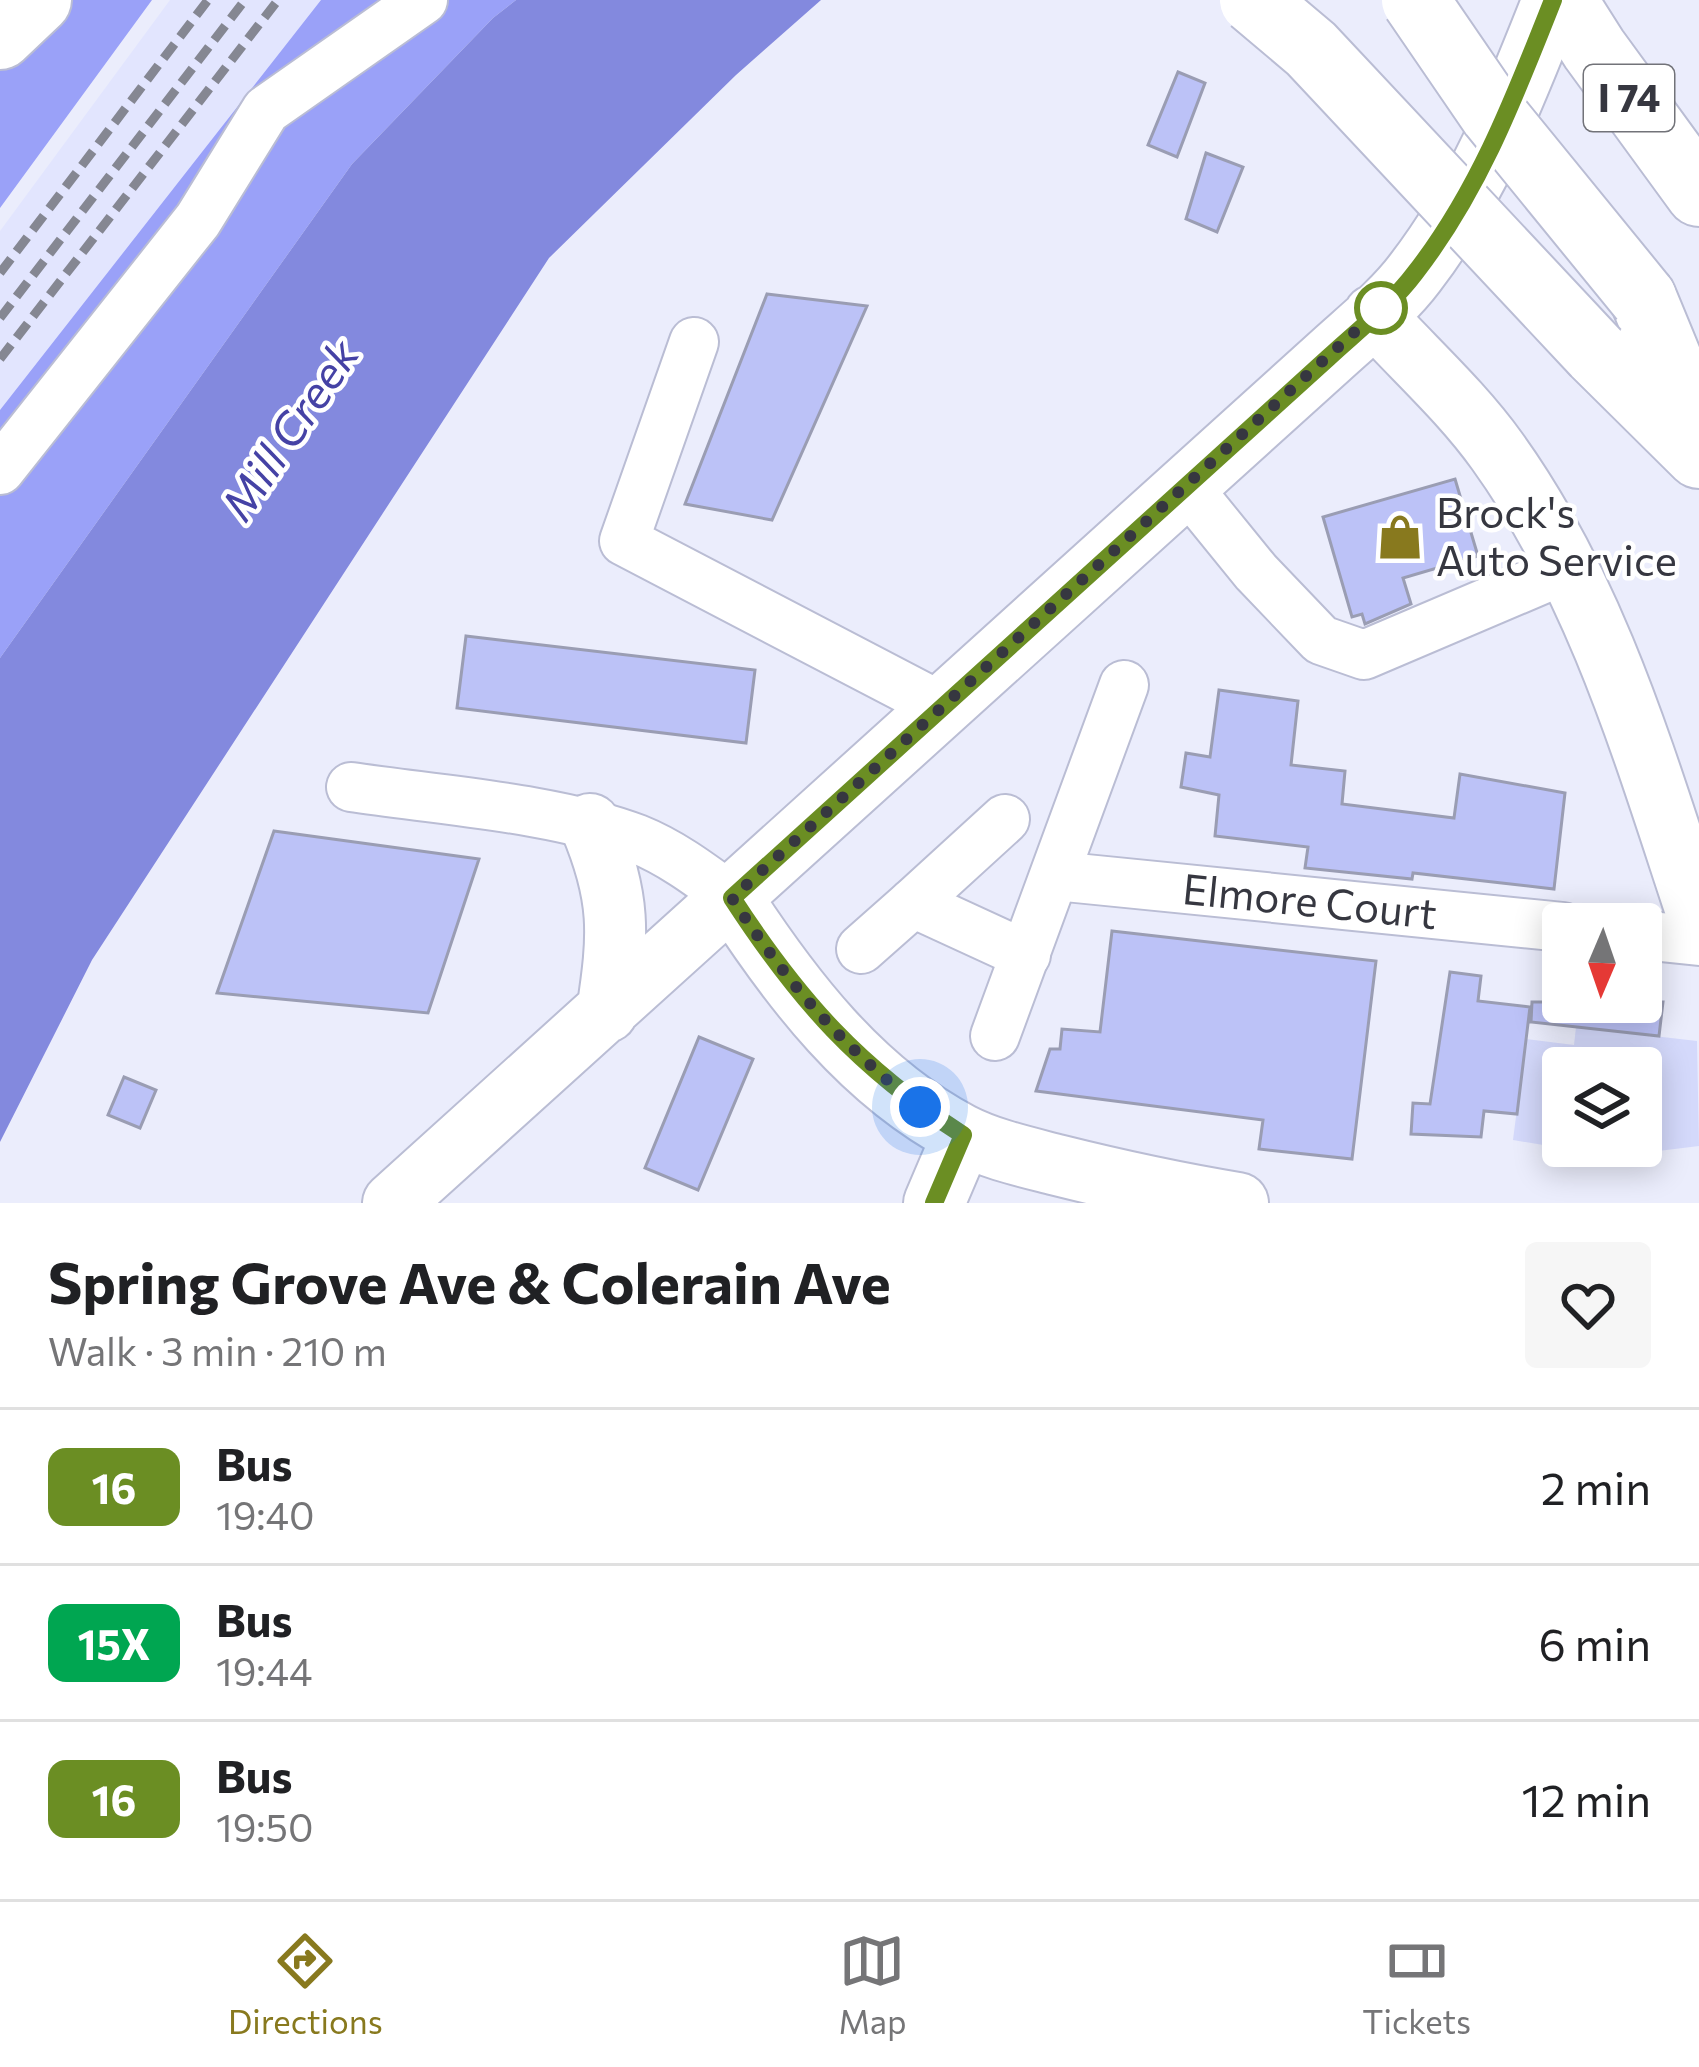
<!DOCTYPE html>
<meta charset="utf-8">
<style>
:root{--surface:#fff;--page:#f6f6f6;--text:#202124;--muted:#757577;--line:#e0e0e0;--accent:#88791e}
body{margin:0;font-family:Commissioner,sans-serif;background:var(--page);color:var(--text);height:100vh;display:flex;flex-direction:column;font-size:45px;white-space:nowrap}
*{box-sizing:border-box;margin:0}
p{font-size:39px;color:var(--muted)}
.icon{flex:none;width:66px;height:66px;fill:none;stroke:currentColor;stroke-width:2;stroke-linecap:round;stroke-linejoin:round}
.map{position:relative;height:1203px;overflow:hidden}
.details{display:flex;flex-direction:column;background:var(--surface);flex:1}
.details>*{flex:none}
.badge{padding:0 24px;border-radius:18px;font-size:42px;line-height:78px}
.needle{width:78px;rotate:182deg}
.fabs{position:absolute;left:1542px;top:903px;display:grid;gap:24px}
.fabs a{display:grid;place-items:center;width:120px;height:120px;border-radius:12px;background:var(--surface);box-shadow:0 6px 30px #0003;font-size:60px}
.you{position:absolute;width:60px;height:60px;margin:-30px;border:9px solid #fff;border-radius:50%;background:#1a73e8;box-shadow:0 0 0 18px #1a73e833}
.map>.badge{position:absolute;translate:-50% -50%;box-shadow:0 0 0 6px #fff}
.round{display:grid;place-items:center;flex:none;width:126px;height:126px;border-radius:12px;background:var(--page)}
.head{display:flex;align-items:center;justify-content:space-between;height:204px;padding:0 48px}
h1{font-size:57px;font-weight:700;line-height:90px}
ul{padding:0;list-style:none}
li{display:flex;align-items:center;gap:36px;height:156px;padding:0 48px;border-top:3px solid var(--line)}
li div{flex:1}
li b{display:block;font-size:45px}
li em{font-style:normal}
li .badge{min-width:132px;font-weight:700;text-align:center}
.dock{display:flex;justify-content:space-around;align-items:center;height:168px;border-top:3px solid var(--line);background:var(--surface);font-size:33px;color:var(--muted)}
.dock a{display:grid;justify-items:center;gap:6px}
.dock .selected{color:var(--accent)}
.map>svg:first-child{display:block}
.built{fill:#e2e5fe}
.green{fill:#d4d9fb;fill-rule:evenodd}
.forest{fill:#9aa1f8}
.water{fill:#8389de}
.building{fill:#bcc2f7;stroke:#9a9db3;stroke-width:3}
.lines{fill:none;stroke-linecap:round;stroke-linejoin:round}
.minor-casing{stroke:#babdd4;stroke-width:52}
.major-casing{stroke:#babdd4;stroke-width:64}
.highway-casing{stroke:#babdd4;stroke-width:70}
.minor{stroke:#fff;stroke-width:48}
.major{stroke:#fff;stroke-width:60}
.highway{stroke:#fff;stroke-width:66}
.rail{stroke:#858792;stroke-width:9;stroke-dasharray:18 9;stroke-linecap:butt}
.highway-bridge-casing{stroke:#babdd4;stroke-width:70;stroke-linecap:butt}
.highway-bridge{stroke:#fff;stroke-width:66}
.line-casing{stroke:#fff;stroke-width:27}
.line{stroke:#6b8e23;stroke-width:18}
.walk{stroke:#363740;stroke-width:12;stroke-dasharray:0 21.6}
.stop-dot{fill:#fff;stroke:#6b8e23;stroke-width:6}
.labels{text-anchor:middle;stroke-width:9;stroke-linejoin:round;paint-order:stroke}
.shield{fill:#fff;stroke:#727379;stroke-width:3}
.shield-label{font-size:39px;font-weight:bold;fill:#363740}
.poi-label{font-size:42px;fill:#363740;stroke:#fff;text-anchor:start}
.street-label{font-size:42px;fill:#363740;stroke:#fff}
.water-label{font-size:45px;font-style:italic;fill:#4542a5;stroke:#fff}
</style>
<div class="map">
<svg width="1699" height="1203" viewBox="0 0 1699 1203">
<rect width="100%" height="100%" fill="#ebedfc"/>
<path class="built" d="M170,0H321L0,410V231Z"/>
<path class="green" d="M1576,1027L1697,1041L1699,1146L1561,1163V1148L1513,1140L1526,1039L1574,1045ZM1563,1068H1641V1146H1563Z"/>
<path class="forest" d="M0,0H152L0,208Z
M321,0H516L493,18L352,164L0,658V410Z"/>
<path class="water" d="M516,0H821L736,75L549,258L92,960L0,1142V658L352,164L493,18Z"/>
<path class="building" d="M1178,72L1205,83L1177,157L1148,145Z
M1206,153L1243,167L1217,232L1186,219Z
M767,294L867,306L772,520L685,504Z
M1455,479L1478,556L1403,578L1411,604L1365,624L1362,614L1352,617L1323,517Z
M466,636L755,670L746,743L457,708Z
M1219,690L1298,701L1291,765L1345,771L1342,804L1454,818L1460,774L1565,793L1554,889L1413,873L1412,879L1305,868L1308,847L1215,836L1219,795L1181,787L1186,753L1210,757Z
M274,831L479,859L428,1013L217,993Z
M1112,931L1376,961L1352,1159L1259,1149L1263,1120L1036,1091L1050,1049H1060L1062,1029L1100,1032Z
M1450,972L1481,976L1478,1001L1530,1007L1517,1114L1484,1111L1481,1137L1411,1134L1413,1103L1430,1104Z
M1532,1002H1663L1659,1036L1531,1022Z
M699,1037L753,1059L698,1190L645,1168Z
M124,1077L156,1090L140,1128L108,1115Z"/>
<g class="lines">
<g class="minor-casing">
<g id="minor">
<path d="M694,342L624,541L940,706"/>
<path d="M0,470L198,220L266,110L423,0"/>
<path d="M1186,486L1256,572L1321,640L1364,655L1566,569"/>
<path d="M351,787C439,800 556,808 637,839C672,853 702,876 732,898"/>
<path id="s1" d="M1056,876L1563,927"/>
<path d="M913,903L1005,819"/>
<path d="M1641,935L1699,941"/>
<path d="M861,949L913,903L1026,955"/>
<path d="M995,1036L1124,685"/>
</g>
</g>
<g class="major-casing">
<path id="major" d="M1374,315C1415,360 1462,402 1497,451C1598,591 1645,758 1699,920
M590,824C621,897 619,935 607,1012
M732,898C791,989 862,1082 961,1134C990,1149 1026,1157 1057,1165C1117,1180 1177,1193 1238,1203
M393,1203L1328,358C1357,331 1391,305 1415,273C1479,190 1515,96 1553,0
M934,1203L963,1135"/>
</g>
<g class="highway-casing">
<path id="highway" d="M1563,0L1594,49L1699,193
M0,36L38,0
M1643,298L1690,412L1699,423
M1596,353L1699,455"/>
</g>
<use href="#minor" class="minor"/>
<use href="#major" class="major"/>
<use href="#highway" class="highway"/>
<path class="rail" d="M0,273L208,0
M0,318L245,0
M0,359L278,0"/>
<g class="highway-bridge-casing">
<path id="highway-bridge" d="M1253,0L1311,49L1596,353
M1415,0L1493,114L1643,298"/>
</g>
<use href="#highway-bridge" class="highway-bridge"/>
</g>
<g class="lines">
<g class="line-casing">
<path id="line" d="M934,1203L963,1135C859,1068 799,1001 732,898L1328,358C1357,331 1391,305 1415,273C1479,191 1515,96 1553,0"/>
</g>
<use href="#line" class="line"/>
<path class="walk" d="M920,1107C839,1043 788,984 732,898L1381,308"/>
</g>
<defs>
<g id="shop-bare" transform="scale(3.6)"><path d="M-5-2.5h2.3a2.7 3.5 0 0 1 5.4 0H5L5.5 6h-11ZM-1.5-2.5h3a1.5 2.3 0 0 0-3 0Z" fill="#88791e" stroke="#fff" stroke-width="2.5" paint-order="stroke"/></g>
</defs>
<g fill-rule="evenodd">
<use href="#shop-bare" x="1400" y="537"/>
</g>
<circle class="stop-dot" cx="1381" cy="308" r="24"/>
<g class="labels">
<rect class="shield" x="1584" y="65" width="90" height="66" rx="9"/>
<g class="shield-label">
<text x="1629" y="112">I 74</text>
</g>
<g class="poi-label">
<text x="1436" y="528">Brock's<tspan x="1436" dy="48">Auto Service</tspan></text>
</g>
<g class="street-label">
<text dy="15" stroke="none"><textPath href="#s1" startOffset="255">Elmore Court</textPath></text>
</g>
<g class="water-label">
<text transform="translate(290 430) rotate(-56)" y="16">Mill Creek</text>
</g>
</g>
</svg>
<div class="fabs">
<a><svg class="needle" viewBox="-14 -14 28 28"><path d="M0-13l5 13h-10z" fill="#e53935"/><path d="M0 13l5-13h-10z" fill="#757577"/></svg></a>
<a><svg class="icon" aria-label="layers" viewBox="0 0 24 24"><path d="M12 4l9 5-9 5-9-5zM3 14l9 5 9-5"/></svg></a>
</div>
<div class="you" style="left:920px;top:1107px"></div>
</div>
<section class="details">
<div class="head"><div><h1>Spring Grove Ave &amp; Colerain Ave</h1><p>Walk · 3 min · 210 m</p></div><a class="round"><svg class="icon" aria-label="heart" viewBox="0 0 24 24"><path d="M12 20l-8-8c-3-5 5-10 8-4 3-6 11-1 8 4z"/></svg></a></div>
<ul>
<li><span class="badge" style="background:#6b8e23;color:#fff">16</span><div><b>Bus</b><p>19:40</p></div><em>2 min</em></li>
<li><span class="badge" style="background:#00a651;color:#fff">15X</span><div><b>Bus</b><p>19:44</p></div><em>6 min</em></li>
<li><span class="badge" style="background:#6b8e23;color:#fff">16</span><div><b>Bus</b><p>19:50</p></div><em>12 min</em></li>
</ul>
</section>
<nav class="dock">
<a class="selected"><svg class="icon" aria-label="directions" viewBox="0 0 24 24"><path d="M12 3l9 9-9 9-9-9zM9 14v-3h6M13 9l2 2-2 2"/></svg>Directions</a>
<a><svg class="icon" aria-label="map" viewBox="0 0 24 24"><path d="M3 6l6-2 6 2 6-2v14l-6 2-6-2-6 2zM9 4v14M15 6v14"/></svg>Map</a>
<a><svg class="icon" aria-label="tickets" viewBox="0 0 24 24"><path d="M3 7h18v10H3zM15 7v10"/></svg>Tickets</a>
</nav>
